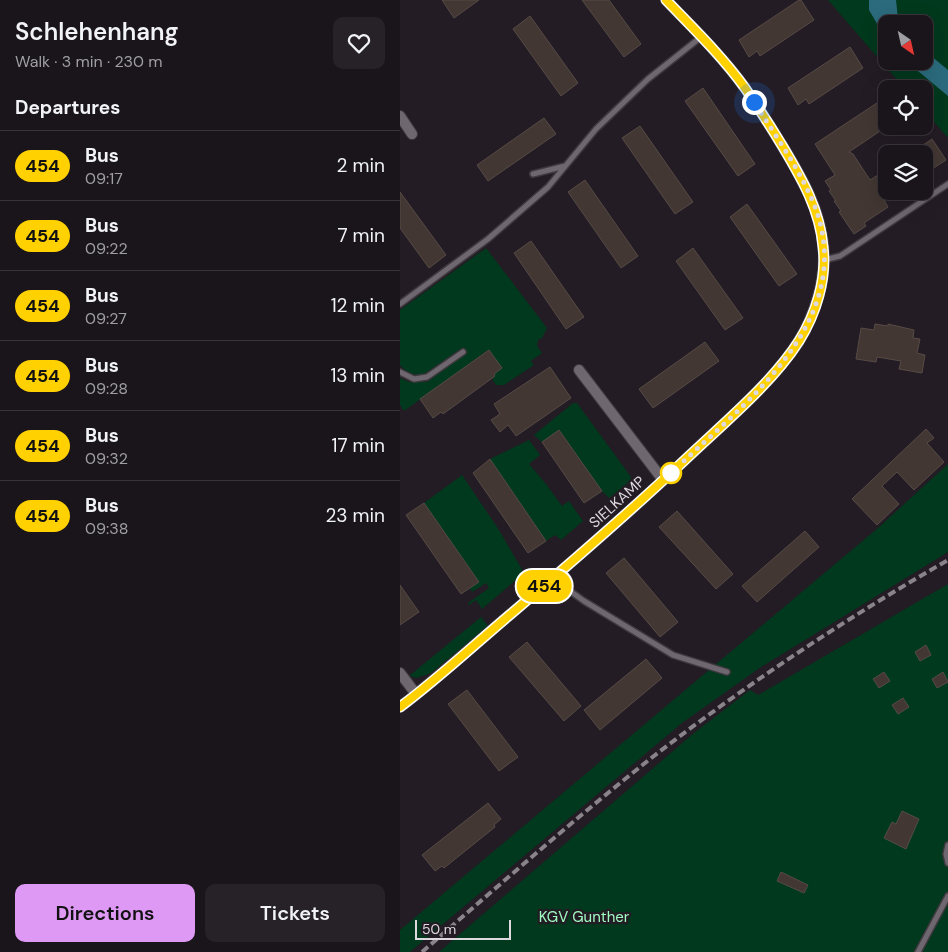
<!DOCTYPE html>
<meta charset="utf-8">
<style>
:root{--surface:#1a151b;--page:#272228;--text:#f1f3f6;--muted:#9f9fa3;--line:#38343a;--accent:#dd99f4}
body{margin:0;font-family:"DM Sans",sans-serif;background:var(--page);color:var(--text);height:100vh;display:flex;flex-direction:column;font-size:19px;white-space:nowrap}
*{box-sizing:border-box;margin:0}
p{font-size:16px;color:var(--muted)}
.icon{flex:none;width:28px;height:28px;fill:none;stroke:currentColor;stroke-width:2;stroke-linecap:round;stroke-linejoin:round}
.map{position:relative;flex:1;overflow:hidden}
.sheet{display:flex;flex-direction:column;background:var(--surface);width:400px}
.sheet>*{flex:none}
.badge{padding:0 10px;border-radius:16px;font-size:18px;line-height:32px}
.needle{width:32px;rotate:146deg}
.tools{position:absolute;left:478px;top:15px;display:grid;gap:10px}
.tools a{display:grid;place-items:center;width:55px;height:55px;border-radius:10px;background:var(--surface);box-shadow:0 5px 20px #0002,0 0 0 1px var(--line);font-size:25px}
.scale{position:absolute;left:15px;bottom:12px;width:96px;box-sizing:border-box;padding-left:5px;border:2px solid #ddd9de;border-top:0;font-size:14px;line-height:18px;white-space:nowrap;color:#ddd9de;-webkit-text-stroke:4px #231c24;paint-order:stroke}
.you{position:absolute;width:25px;height:25px;margin:-12px;border:4px solid #fff;border-radius:50%;background:#1a73e8;box-shadow:0 0 0 8px #1a73e833}
.map>.badge{position:absolute;translate:-50% -50%;box-shadow:0 0 0 2px #fff}
h2{padding:0 15px;font-size:19px;line-height:45px}
.round{display:grid;place-items:center;flex:none;width:52px;height:52px;border-radius:10px;background:var(--page)}
.headline{display:flex;align-items:center;justify-content:space-between;height:85px;padding:0 15px}
h1{font-size:24px;font-weight:600;line-height:38px}
.cta{display:flex;gap:10px;margin-top:auto;padding:10px 15px}
.cta a{flex:1;height:58px;border-radius:10px;background:var(--accent);color:#111;font-size:20px;font-weight:600;line-height:58px;text-align:center}
.cta a+a{background:var(--page);color:var(--text)}
ul{padding:0;list-style:none}
li{display:flex;align-items:center;gap:15px;height:70px;padding:0 15px;border-top:1px solid var(--line)}
li div{flex:1}
li b{display:block;font-size:19px}
li em{font-style:normal}
li .badge{min-width:55px;font-weight:700;text-align:center}
main{display:flex;flex:1;min-height:0}
.map>svg:first-child{display:block}
.green{fill:#00391d;fill-rule:evenodd}
.water{fill:#2b6b7d}
.building{fill:#423732;stroke:#564b45}
.lines{fill:none;stroke-linecap:round;stroke-linejoin:round}
.service-casing{stroke:#3e393f;stroke-width:8}
.minor-casing{stroke:#3e393f;stroke-width:12}
.service{stroke:#6f6770;stroke-width:5}
.minor{stroke:#6f6770;stroke-width:10}
.rail{stroke:#89838a;stroke-width:4;stroke-dasharray:8 4;stroke-linecap:butt}
.line-casing{stroke:#fff;stroke-width:11}
.line{stroke:#ffd100;stroke-width:8}
.walk{stroke:#ddd9de;stroke-width:5;stroke-dasharray:0 9}
.stop-dot{fill:#fff;stroke:#ffd100;stroke-width:2.5}
.labels{text-anchor:middle;stroke-width:4.5;stroke-linejoin:round;paint-order:stroke}
.street-label{font-size:15px;fill:#ddd9de;stroke:#231c24}
.park-label{font-size:15px;fill:#9ffbc2;stroke:#231c24}
</style>
<main>
<section class="sheet">
<div class="headline"><div><h1>Schlehenhang</h1><p>Walk · 3 min · 230 m</p></div><a class="round"><svg class="icon" aria-label="heart" viewBox="0 0 24 24"><path d="M12 20l-8-8c-3-5 5-10 8-4 3-6 11-1 8 4z"/></svg></a></div>
<h2>Departures</h2>
<ul>
<li><span class="badge" style="background:#ffd100;color:#111">454</span><div><b>Bus</b><p>09:17</p></div><em>2 min</em></li>
<li><span class="badge" style="background:#ffd100;color:#111">454</span><div><b>Bus</b><p>09:22</p></div><em>7 min</em></li>
<li><span class="badge" style="background:#ffd100;color:#111">454</span><div><b>Bus</b><p>09:27</p></div><em>12 min</em></li>
<li><span class="badge" style="background:#ffd100;color:#111">454</span><div><b>Bus</b><p>09:28</p></div><em>13 min</em></li>
<li><span class="badge" style="background:#ffd100;color:#111">454</span><div><b>Bus</b><p>09:32</p></div><em>17 min</em></li>
<li><span class="badge" style="background:#ffd100;color:#111">454</span><div><b>Bus</b><p>09:38</p></div><em>23 min</em></li>
</ul>
<div class="cta"><a>Directions</a><a>Tickets</a></div>
</section>
<div class="map">
<svg width="548" height="952" viewBox="0 0 548 952">
<rect width="100%" height="100%" fill="#231c24"/>
<path class="green" d="M428,0H548V138L524,110V89H505ZM486,24H524V61H486Z
M86,248L147,328L142,338L138,340L137,346L142,353L131,361L134,365L104,385H96L92,379L95,376L94,374L95,358L88,350L4,411L0,405V378L9,382H27L67,353L62,348L24,374C13,376 7,373 0,365V310Z
M173,403H177L231,477L230,481L209,498L202,491L159,430L142,442L134,435Z
M129,440L140,455L129,464L146,484L162,506L169,501L183,521L161,540L155,535L146,541L90,459Z
M548,464V552L361,667L282,723L10,952H0V930L478,528Z
M62,475L99,530L124,573L82,609L76,600L69,605L68,603L89,588L86,583L72,592L70,588L79,582L24,503Z
M548,584V952H39L294,733L350,690L358,695Z
M81,617L88,626L31,673L17,678L9,676Z"/>
<path class="water" d="M469,0H496L498,19L502,24H486V39L469,10Z
M524,50L548,70V96L506,61H524Z"/>
<path class="building" d="M42,0H79L54,18Z
M182,0H209L241,44L224,57Z
M399,0H401L414,20L360,56L357,51L349,57L339,40Z
M130,16L178,83L161,96L113,29Z
M450,47L463,68L409,104L406,99L398,105L388,88Z
M303,88L355,164L338,176L285,101Z
M486,97V127L449,152L453,154L470,180L486,170V191H498L484,200L488,207L464,223L466,226L454,234L439,212L441,211L434,201H436L429,191L431,190L425,181L435,175L415,144Z
M144,118L156,134L88,181L77,165Z
M240,126L293,202L275,214L222,138Z
M532,139L546,160L529,171L524,162V154H510Z
M185,180L238,256L221,268L168,192Z
M0,192L46,255L29,268L0,228Z
M347,204L397,274L379,286L330,217Z
M131,241L184,317L166,329L114,253Z
M293,248L343,318L325,330L276,261Z
M475,324L488,326V324L514,330L513,338L520,339L517,353L525,355L522,373L499,369L501,361L477,357L476,362L456,359L461,328L474,330Z
M305,342L319,361L253,408L239,389Z
M89,350L102,368L94,374L95,376L43,414L41,412L33,418L20,399Z
M150,367L171,398L116,436L108,425L100,432L91,420L100,414L94,404Z
M526,429L534,438L527,443L544,462L514,490L497,472L482,486L499,504L477,525L452,499Z
M159,430L202,491L184,503L142,442Z
M90,459L146,541L128,553L73,473Z
M24,503L79,582L61,594L6,515Z
M277,511L333,574L316,589L259,527Z
M405,531L419,547L357,602L342,586Z
M224,558L278,622L260,637L206,573Z
M0,585L19,612L0,625Z
M127,642L181,706L164,721L109,657Z
M526,645L531,655L520,661L515,652Z
M246,659L262,678L200,730L184,710Z
M484,672L490,681L479,688L473,679Z
M543,672L548,682L537,688L532,679Z
M67,690L118,757L99,771L48,704Z
M503,698L509,707L498,714L492,705Z
M88,803L101,819L94,825L95,827L44,868L42,866L35,871L22,855Z
M502,811L519,819L506,849L484,838L492,822L496,824Z
M381,872L408,885L404,893L377,881Z"/>
<g class="lines">
<g class="service-casing">
<path id="service" d="M133,174L165,166
M424,260L440,256L548,184
M0,304L88,239L148,187L196,129L248,79L301,37
M0,372L14,379L27,377L63,352
M156,576L170,591L184,601L273,655L327,672
M548,845L546,854L548,863
M518,952L548,896"/>
</g>
<g class="minor-casing">
<path id="minor" d="M0,116L12,134
M179,370L263,480
M0,673L16,694
M0,707C35,680 68,650 101,622C165,568 228,514 288,457C324,423 373,382 399,341C414,316 424,285 424,256C423,215 404,181 383,147C371,127 358,107 345,88C322,56 293,28 266,0"/>
</g>
<use href="#service" class="service"/>
<use href="#minor" class="minor"/>
<path class="rail" d="M22,952C97,887 172,821 250,759C344,686 445,619 548,560"/>
</g>
<g class="lines">
<g class="line-casing">
<path id="line" d="M0,707C39,678 75,644 112,613C172,562 231,511 288,457C324,423 373,382 399,341C416,314 427,279 423,247C420,210 402,179 383,147C371,127 358,107 345,88C322,56 293,28 266,0"/>
</g>
<use href="#line" class="line"/>
<path class="walk" d="M271,473C344,403 460,321 414,204C399,168 375,135 354,102"/>
</g>
<circle class="stop-dot" cx="271" cy="473" r="10"/>
<g class="labels">
<g class="street-label">
<text transform="translate(217 502) rotate(-42)" y="5">SIELKAMP</text>
</g>
<g class="park-label">
<text x="184" y="922">KGV Gunther</text>
</g>
</g>
</svg>
<div class="tools">
<a><svg class="needle" viewBox="-14 -14 28 28"><path d="M0-13l5 13h-10z" fill="#e53935"/><path d="M0 13l5-13h-10z" fill="#9f9fa3"/></svg></a>
<a><svg class="icon" aria-label="locate" viewBox="0 0 24 24"><circle cx="12" cy="12" r="6"/><path d="M12 2v4M12 18v4M2 12h4M18 12h4"/></svg></a>
<a><svg class="icon" aria-label="layers" viewBox="0 0 24 24"><path d="M12 4l9 5-9 5-9-5zM3 14l9 5 9-5"/></svg></a>
</div>
<div class="scale">50 m</div>
<div class="you" style="left:354px;top:102px"></div>
<b class="badge" style="left:144px;top:586px;background:#ffd100;color:#111">454</b>
</div>
</main>
